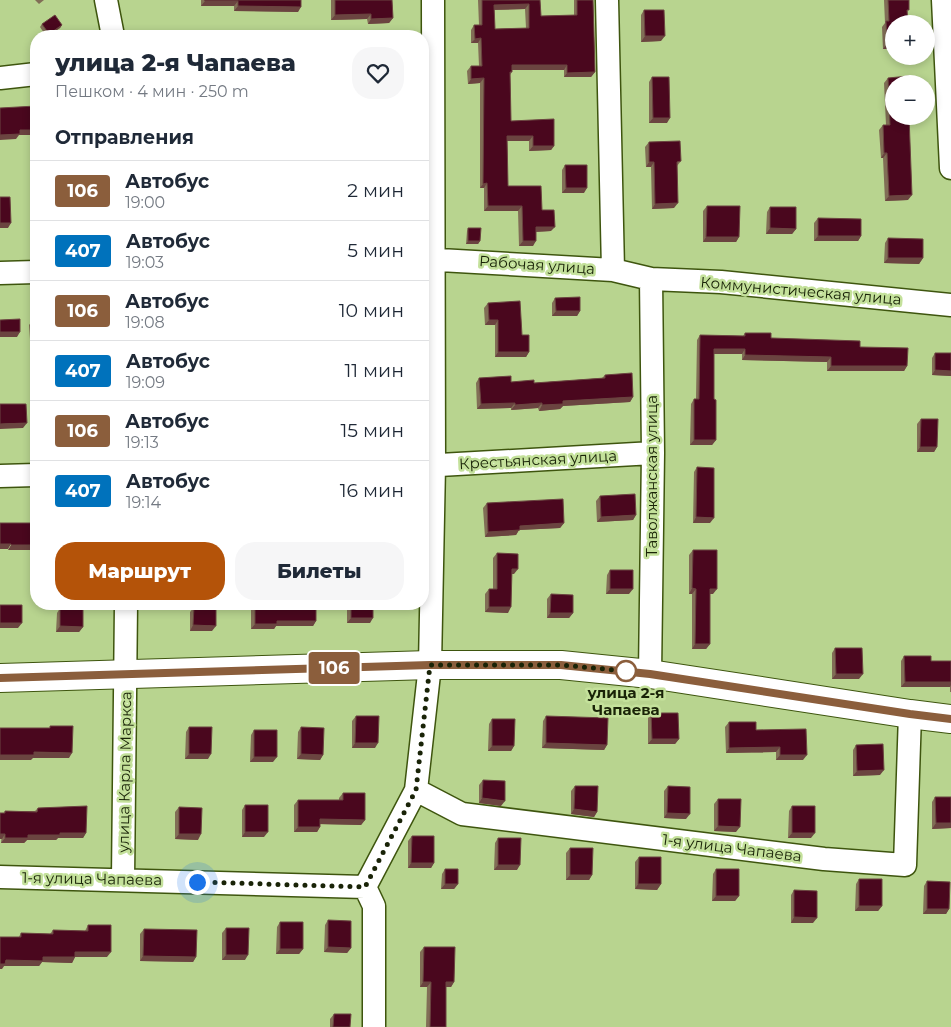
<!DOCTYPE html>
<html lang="ru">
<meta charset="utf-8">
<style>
:root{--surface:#fff;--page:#f6f6f7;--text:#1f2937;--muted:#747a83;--line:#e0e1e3;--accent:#b45309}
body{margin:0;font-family:Montserrat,sans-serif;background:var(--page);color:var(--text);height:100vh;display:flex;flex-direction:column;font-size:19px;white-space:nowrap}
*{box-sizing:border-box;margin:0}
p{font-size:16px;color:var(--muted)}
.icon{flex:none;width:28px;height:28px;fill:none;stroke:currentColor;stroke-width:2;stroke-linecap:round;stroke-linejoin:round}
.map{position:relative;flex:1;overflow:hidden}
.details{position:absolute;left:30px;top:30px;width:399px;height:580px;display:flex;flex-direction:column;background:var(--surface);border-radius:20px;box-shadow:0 2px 8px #0003}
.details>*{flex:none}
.badge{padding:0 10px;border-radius:4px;font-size:18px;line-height:32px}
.controls{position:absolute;left:885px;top:15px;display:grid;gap:10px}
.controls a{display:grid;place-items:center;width:50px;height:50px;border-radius:50%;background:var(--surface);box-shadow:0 2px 8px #0003;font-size:25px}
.you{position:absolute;width:25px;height:25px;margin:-12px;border:4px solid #fff;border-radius:50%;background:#1a73e8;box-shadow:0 0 0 8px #1a73e833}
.map>.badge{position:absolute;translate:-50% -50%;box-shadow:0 0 0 2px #fff}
h2{padding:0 25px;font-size:19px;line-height:45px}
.round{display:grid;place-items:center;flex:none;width:52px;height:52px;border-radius:20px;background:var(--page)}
.headline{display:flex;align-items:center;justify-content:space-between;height:85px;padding:0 25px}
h1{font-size:24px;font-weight:800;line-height:38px}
.action{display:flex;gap:10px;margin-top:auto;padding:10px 25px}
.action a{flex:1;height:58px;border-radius:20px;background:var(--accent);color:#fff;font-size:20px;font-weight:800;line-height:58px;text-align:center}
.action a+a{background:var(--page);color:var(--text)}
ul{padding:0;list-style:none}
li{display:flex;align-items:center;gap:15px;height:60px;padding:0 25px;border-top:1px solid var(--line)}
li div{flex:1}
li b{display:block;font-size:19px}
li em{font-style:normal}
li .badge{min-width:55px;font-weight:700;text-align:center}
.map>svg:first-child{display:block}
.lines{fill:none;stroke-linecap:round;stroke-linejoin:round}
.minor-casing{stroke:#3e550e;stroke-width:25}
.major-casing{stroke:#3e550e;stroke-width:30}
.minor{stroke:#fff;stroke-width:22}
.major{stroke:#fff;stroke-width:28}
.wall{fill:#816e56;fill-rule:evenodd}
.shaded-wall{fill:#6b4440}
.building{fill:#4a071e;stroke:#6b4440;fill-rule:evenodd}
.line-casing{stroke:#fff;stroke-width:11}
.line{stroke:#8b5e3c;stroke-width:8}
.walk{stroke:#192307;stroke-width:5;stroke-dasharray:0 9}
.stop-dot{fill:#fff;stroke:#8b5e3c;stroke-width:2.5}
.labels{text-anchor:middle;stroke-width:5;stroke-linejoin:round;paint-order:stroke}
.street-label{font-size:15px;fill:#192307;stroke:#c4e19b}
.stop-label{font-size:15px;font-weight:bold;fill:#192307;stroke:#c4e19b}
</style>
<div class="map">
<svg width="951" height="1027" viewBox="0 0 951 1027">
<rect width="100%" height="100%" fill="#b8d48f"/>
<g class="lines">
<g class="minor-casing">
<path id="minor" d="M106,0L113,36
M607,0L613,270
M943,0L951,168
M0,78L36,74
M422,259L613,270L651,279L721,282L951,305
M0,273L36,272
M422,466L653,453
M0,476L36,475
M650,674L653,453L651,279
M416,790L462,814L824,859L905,865L910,714
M0,877L365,887
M123,879L126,604
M374,1027V906L365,887L416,790L430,665L434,466L433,0"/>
</g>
<g class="major-casing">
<path id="major" d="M0,678L430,665H561L650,674L910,714L951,719"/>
</g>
<use href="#minor" class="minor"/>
<use href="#major" class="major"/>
</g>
<path class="wall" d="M35,0H44L39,4Z
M201,0H301L298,12L234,11V6H201Z
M331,0H392L393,18L389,23L368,24L367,19L331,20Z
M478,0H540L541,16L574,15V0H593L595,72L591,77H564V70H512V72L510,75L511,121L554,146L551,150L529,151V141H507L508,186L542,210L551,231L536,232L533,246H519L518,211H484V188H480V83L468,84L467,71L471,66H479L478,43H471V30L474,25H479ZM525,9L526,28L495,29L494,10Z
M884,0H909L907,14L894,49H883L882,27L885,23Z
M644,10L661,41L641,42V15Z
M42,24L62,25L60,28L48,36H46L40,27Z
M652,77L667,123H649V82Z
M888,78L894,84L908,200L885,201L883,158H881L879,130L883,125H886L884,83Z
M649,142L681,161L677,166L674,208L652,209L651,167H646L645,147Z
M565,165L584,193H562V170Z
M707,206L739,237L736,242H703V211Z
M770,207L796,229L792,234H766L767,212Z
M818,218L861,236L858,241H814V223Z
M468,228L480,241L478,244H466L467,231Z
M888,238L923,258L919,264L884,263L885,243Z
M555,298L580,311L577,316H552V303Z
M488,303L522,335L529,352L526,357H495V325H485L484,308Z
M33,320H36V339H30L29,325Z
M745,333L771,338L860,347L907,366L904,371H827V362L742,360V354H714V399L716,440L712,445H690L691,404L694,399H696L697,340L700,335L743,336Z
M935,353H951V376L932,375V358Z
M605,375L633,397L630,402L563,406L560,409L539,411L538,408L511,410V408L477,409L476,383L479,378L511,382L534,383L602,378Z
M921,419L937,447L934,452H917V424Z
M697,467L710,523H693L694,472Z
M600,496L636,515L633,520L597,522L596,501Z
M487,503L564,523L560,528L519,530L516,535L485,537L483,508Z
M693,550L713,594H710V644L706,649H692V594H689V555Z
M497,553L514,574H512L508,613L485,612V594L489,589H493V558Z
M610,570L629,594H606L607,575Z
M551,594L573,613L569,618H547V599Z
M293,604H316V621L313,626H276L274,629H251V610L255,605L291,606Z
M347,604H373L370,623H347Z
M194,607L212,631H190V612Z
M60,608L83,627L79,632H56L57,613Z
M835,648L859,679H832V653Z
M904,656L931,661H951V692H950V687H901V661Z
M651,713L679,739L675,744H648V718Z
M356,716L375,748H352V721Z
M546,716L607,745L604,750L542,748L543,721Z
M492,719L514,746L511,751H488L489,724Z
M729,722L756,730L803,760H776V752L726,753L725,727Z
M189,727L208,759H185L186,732Z
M301,727L323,755L320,760L297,759L298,732Z
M254,730L273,762H250L251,735Z
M856,745L880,775L853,776V750Z
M483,780L501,806L479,803V785Z
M575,786L597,812L594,817L571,814V791Z
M668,786L686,819L664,818V791Z
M343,793L365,820L361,825L320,824V827L317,832H294V805L298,800H339V798Z
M935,797H951V828L932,829V802Z
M718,799L736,832L714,831V804Z
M245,805L264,837H242V810Z
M792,806L811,838H788L789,811Z
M179,807L198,840L175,839V812Z
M38,808L86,833L83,838H58L56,840H27L24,843H1L4,813L5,811H35Z
M412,836L434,863L431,868H408V841Z
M498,838L517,870H494L495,843Z
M570,848L592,875L589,880H566V853Z
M639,857L661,884L657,890L635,889V862Z
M445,869L458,884L454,889H441L442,874Z
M716,869L739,896L735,901H712L713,874Z
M859,879L882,906L878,911H855L856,884Z
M927,881L949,909L946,914H923L924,886Z
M794,890L813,923H791V895Z
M328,920L351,948L347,953L324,952L325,925Z
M280,922L303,949L299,954H276L277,927Z
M88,925L107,957H75L72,963L42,962L39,966H4L2,969L21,933L50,934L53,930L85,931Z
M226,928L245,960H222V933Z
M144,929L196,957L193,962L140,961V934Z
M424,947L454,982L451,987H446V1027H426L427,987H420V952Z
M334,1014L350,1027H330V1019Z"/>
<path class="shaded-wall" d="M205,1H238L234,6H201Z
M529,4L525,9L490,10L494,5Z
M238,6L301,7L298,12L234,11Z
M371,14L367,19L331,20L335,15Z
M393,18L389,23L368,24L371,19Z
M62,25L60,28L47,36L49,34Z
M645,36H665L661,41L641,42Z
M481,38L478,43H471L475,39Z
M887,44H894V49H883Z
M512,65H567L564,70H509Z
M595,72L591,77H564L567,73Z
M484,78L480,83L468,84L471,79Z
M653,118H670L667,123H649Z
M20,130H36V135H19L16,139L0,140V135Z
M507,136H533L529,141H504Z
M533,146H554L551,150L529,151Z
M884,153H887L883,158H881Z
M649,162H654L651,167H646Z
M487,183L484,188H480L483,184Z
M566,188H587L584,193H562Z
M912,195L908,200L885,201L889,196Z
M678,203L674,208L652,209L655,204Z
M488,206H522L518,211H484Z
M0,223H11L8,228H0Z
M536,227H555L551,231L533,232Z
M770,228L796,229L792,234H766Z
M818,236H861L858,241H814Z
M706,237H739L736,242H703Z
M468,241H480L478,244H466Z
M523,241H536L533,246H519Z
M888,258H923L919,264L884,263Z
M556,311H580L577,316H552Z
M489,320H498L495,325H485Z
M0,332H20L17,337H0Z
M33,334H36V339H30Z
M714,349H745L742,354H711Z
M498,352H529L526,357H495Z
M745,355L831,357L827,362L742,360Z
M831,366H907L904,371H827Z
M935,370L951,371V376L932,375Z
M633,397L630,402L563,406L560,409L539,411L542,405L563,401Z
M515,403L511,408L477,409L481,404Z
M542,403L538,408L511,410L515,405Z
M27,423L23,428L0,429V424Z
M694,440H716L712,445H690Z
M920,447H937L934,452H917Z
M636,515L633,520L597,522L601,517Z
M696,517L714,518L710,523H693Z
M564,523L560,528L519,530L516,535L485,537L488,532L520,526Z
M0,544H11L8,549H0Z
M11,545H35L32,550H8Z
M512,569H518L514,574H508Z
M692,588L696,589L692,594H689Z
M610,589H633L629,594H606Z
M710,589H717L713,594H707Z
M489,607H511L508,613L485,612Z
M550,613H573L569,618H547Z
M351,618H373L370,623H347Z
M277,621H316L313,626H276L274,629H251L255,624Z
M0,623H22L18,628H0Z
M193,625L216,626L212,631H190Z
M60,626L83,627L79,632H56Z
M695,644H710L706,649H692Z
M836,674H863L859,679H832Z
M905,682H951V685L950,687H901Z
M652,739H679L675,744H648Z
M355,743H378L375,748H352Z
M546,743L607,745L604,750L542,748Z
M492,746H514L511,751H488Z
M780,747L776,752L726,753L729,748Z
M34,752L72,753L69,758H33L31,760H0V755Z
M189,754H211L208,759H185Z
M301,754L323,755L320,760L297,759Z
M780,755H807L803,760H776Z
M254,757H277L273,762H250Z
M884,770L880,775L853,776L857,771Z
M482,798L505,801L501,806L479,803Z
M574,809L597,812L594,817L571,814Z
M667,813L690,814L686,819L664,818Z
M320,819L365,820L361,825L317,824Z
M936,823H951V828L932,829Z
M718,826L740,827L736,832L714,831Z
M298,827H320L317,832H294Z
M245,832H268L264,837H242Z
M60,833H86L83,838H58L56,840H27L24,843H1L5,838L28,835Z
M792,833H815L811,838H788Z
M0,834H5L2,839H0Z
M179,834H201L198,840L175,839Z
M411,863H434L431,868H408Z
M498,865H520L517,870H494Z
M570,875H592L589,880H566Z
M445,884H458L454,889H441Z
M638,884H661L657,890L635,889Z
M716,896H739L735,901H712Z
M859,906H882L878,911H855Z
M927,909H949L946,914H923Z
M794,917L817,918L813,923H791Z
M328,947L351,948L347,953L324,952Z
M280,949H303L299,954H276Z
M75,952H111L107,957H72Z
M226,955H248L245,960H222Z
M143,956L196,957L193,962L140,961Z
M43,957H75L72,963L42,962L39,966H4L2,969H0V964L6,960Z
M423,982H431L427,987H420Z
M446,982H454L451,987H443Z"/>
<path class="building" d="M204,0H301V7L238,6V1H205Z
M335,0H392L393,18L371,19V14L335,15Z
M482,0H540L541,16L577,15V0H593L595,72L567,73V65H512V72H510L511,121L554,119V146H533V136H507L508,186H541L542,210H554L555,227H536V241H523L522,206H488L487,183L483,184L484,78L471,79V66H482L481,38L475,39L474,25H482ZM529,4V28L495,29L494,5Z
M888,0H909V10H907L908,24H894V44H887L886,21H889Z
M644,10H664L665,36H645Z
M55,15L62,25L49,34L42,24Z
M909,76V84H894V116H909L912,195L889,196L887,153H884L883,125H890L888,78Z
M652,77H669L670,118H653Z
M36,106V130H20V134L0,135V108Z
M680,141L681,161L677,162L678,203L655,204L654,162H649V142Z
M565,165H587V188H566Z
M0,197H10L11,223H0Z
M707,206H740L739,237H706Z
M770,207H796V229L770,228Z
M818,218L861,219V236H818Z
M468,228H481L480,241H468Z
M888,238L923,239V258H888Z
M580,297V311H556L555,298Z
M520,301L522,335H529V352H498V320H489L488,303Z
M20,319V332H0V320Z
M33,320H36V334H33Z
M745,333H771V338L860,341V347L908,348L907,366H831V357L745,355V349H714V399L716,400V440H694V399H699L700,335L745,336Z
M935,353H951V371L935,370Z
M632,373L633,397L563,401V404L542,405V403L515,405V403L481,404L479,378L511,376V382L534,380V383L605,378V375Z
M0,404H26L27,423L0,424Z
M921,419H938L937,447H920Z
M697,467L714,468V518L696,517Z
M635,494L636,515L601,517L600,496Z
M563,499L564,523L520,526V530L488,532L487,503Z
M0,523H35V545H11V544H0Z
M693,550H717V589H710V644H695L696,589L692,588Z
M497,553L518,554V569H512L511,607H489V589H497Z
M610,570H633V589H610Z
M551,594L573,595V613H550Z
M294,604H316V621H277V624H255V605L294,606Z
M351,604H373V618H351Z
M0,605H22V623H0Z
M194,607H216V626L193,625Z
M60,608H83V627L60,626Z
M835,648H862L863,674H836Z
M904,656H931V661H951V682H905Z
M651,713H678L679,739H652Z
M356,716H379L378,743H355Z
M546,716L608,718L607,745L546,743Z
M492,719H515L514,746H492Z
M729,722H756V730L806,729L807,755H780V747L729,748Z
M50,726H73L72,753L34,752V755H0V728H50Z
M189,727H212L211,754H189Z
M301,727L324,728L323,755L301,754Z
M254,730H277V757H254Z
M883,744L884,770L857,771L856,745Z
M483,780L505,781V801L482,798Z
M575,786H598L597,812L574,809Z
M668,786L690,787V814L667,813Z
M343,793H365V820L320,819V827H298V800H343Z
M935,797H951V823H936Z
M718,799H741L740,827L718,826Z
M245,805H268V832H245Z
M87,806L86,833H60V835H28V838H5V834H0V813H5V811L37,812L38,808Z
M792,806H815V833H792Z
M179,807L202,808L201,834H179Z
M412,836H434V863H411Z
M498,838H521L520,865H498Z
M570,848H593L592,875H570Z
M639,857H661V884H638Z
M445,869H458V884H445Z
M716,869H739V896H716Z
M859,879H882V906H859Z
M927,881L950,882L949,909H927Z
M794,890L817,891V918L794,917Z
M328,920L351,921V948L328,947Z
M280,922H303V949H280Z
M88,925H111V952H75V957H43V961L6,960L5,964H0V937H21V933L53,934V930L88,931Z
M226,928H249L248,955H226Z
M144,929L197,930L196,957L143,956Z
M424,947H455L454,982H446V1027H430L431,982H423Z
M334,1014H351L350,1027H333Z"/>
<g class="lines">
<g class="line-casing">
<path id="line" d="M0,678L430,665H561L650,674L910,714L951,719"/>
</g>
<use href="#line" class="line"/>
<path class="walk" d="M197,882L365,887L416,790L430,665H561L626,671"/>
</g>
<circle class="stop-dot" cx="626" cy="671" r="10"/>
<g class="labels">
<g class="street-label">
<text transform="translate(537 265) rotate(4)" y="5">Рабочая улица</text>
<text transform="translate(801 291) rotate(5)" y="5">Коммунистическая улица</text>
<text transform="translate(538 460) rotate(-3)" y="5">Крестьянская улица</text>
<text transform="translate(652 476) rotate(-90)" y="5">Таволжанская улица</text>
<text transform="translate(125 772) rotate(-89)" y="5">улица Карла Маркса</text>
<text transform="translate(732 848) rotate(7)" y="5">1-я улица Чапаева</text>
<text transform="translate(92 879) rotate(1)" y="5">1-я улица Чапаева</text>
</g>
<g class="stop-label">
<text x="626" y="698">улица 2-я<tspan x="626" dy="17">Чапаева</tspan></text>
</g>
</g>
</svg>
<div class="controls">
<a>+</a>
<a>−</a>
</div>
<div class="you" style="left:197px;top:882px"></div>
<b class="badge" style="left:334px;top:668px;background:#8b5e3c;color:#fff">106</b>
<section class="details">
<div class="headline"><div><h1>улица 2-я Чапаева</h1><p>Пешком · 4 мин · 250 m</p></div><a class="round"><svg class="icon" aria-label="heart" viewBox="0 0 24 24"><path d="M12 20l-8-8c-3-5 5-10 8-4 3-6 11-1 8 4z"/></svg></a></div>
<h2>Отправления</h2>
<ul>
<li><span class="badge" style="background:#8b5e3c;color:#fff">106</span><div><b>Автобус</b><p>19:00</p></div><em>2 мин</em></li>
<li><span class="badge" style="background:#0072bc;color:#fff">407</span><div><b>Автобус</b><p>19:03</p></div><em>5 мин</em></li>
<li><span class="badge" style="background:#8b5e3c;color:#fff">106</span><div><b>Автобус</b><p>19:08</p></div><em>10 мин</em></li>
<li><span class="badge" style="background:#0072bc;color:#fff">407</span><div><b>Автобус</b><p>19:09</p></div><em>11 мин</em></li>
<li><span class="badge" style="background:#8b5e3c;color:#fff">106</span><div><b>Автобус</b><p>19:13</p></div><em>15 мин</em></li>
<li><span class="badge" style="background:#0072bc;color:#fff">407</span><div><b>Автобус</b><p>19:14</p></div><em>16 мин</em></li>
</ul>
<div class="action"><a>Маршрут</a><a>Билеты</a></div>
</section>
</div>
